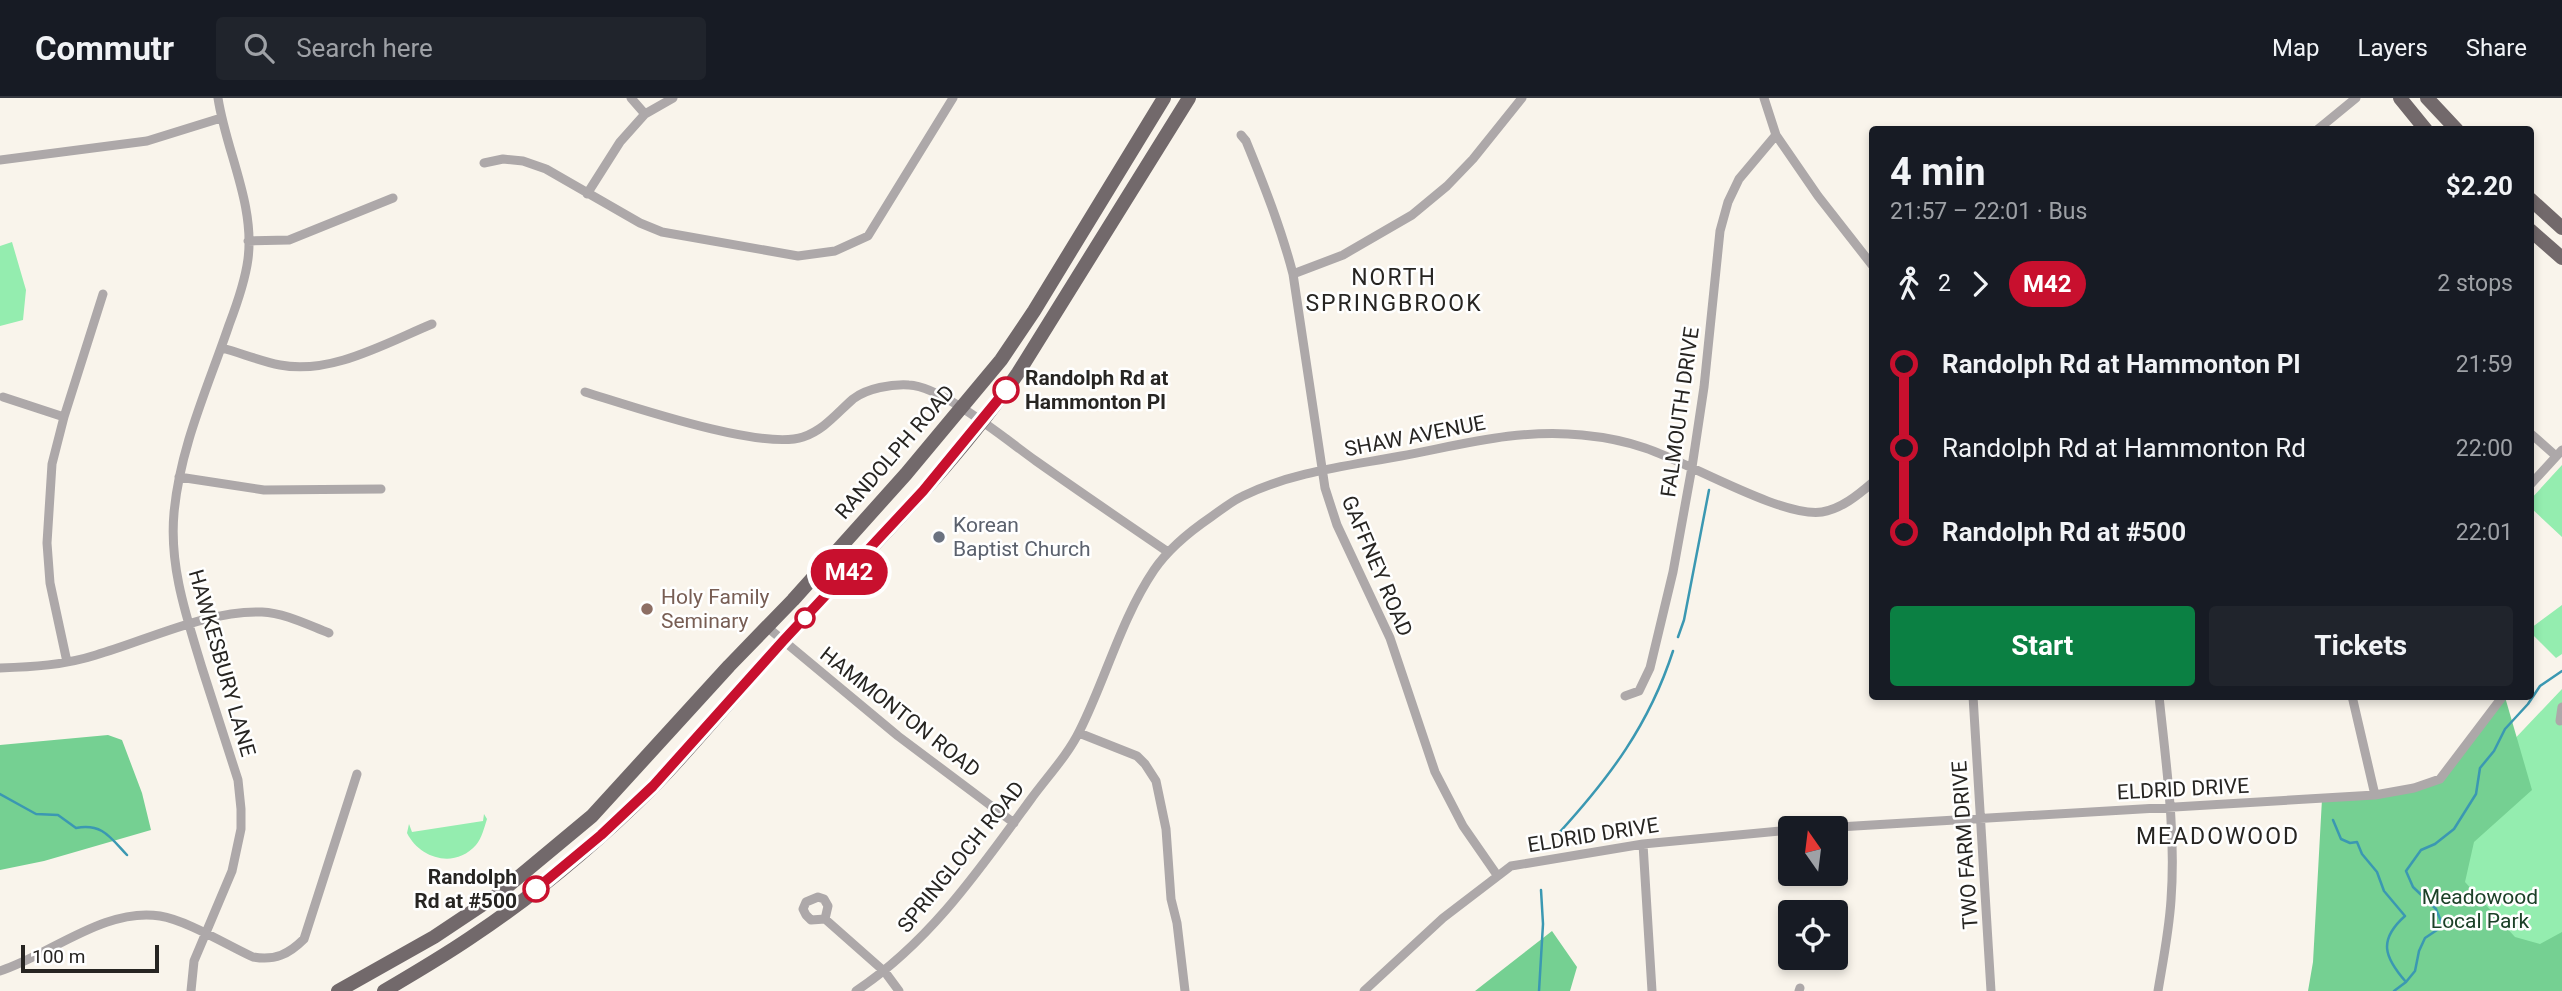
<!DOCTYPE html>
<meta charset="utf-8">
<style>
:root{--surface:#171b24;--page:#20242c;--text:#f1f3f6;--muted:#9ea1a6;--line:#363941;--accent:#0b8043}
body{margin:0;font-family:Roboto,sans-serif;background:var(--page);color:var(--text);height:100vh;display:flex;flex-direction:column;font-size:26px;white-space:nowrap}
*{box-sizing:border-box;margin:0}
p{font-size:23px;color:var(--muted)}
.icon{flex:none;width:38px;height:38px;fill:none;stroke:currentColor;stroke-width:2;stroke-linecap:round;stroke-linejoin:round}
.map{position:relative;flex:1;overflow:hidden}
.side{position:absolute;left:1869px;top:28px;width:665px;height:574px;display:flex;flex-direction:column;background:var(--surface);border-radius:7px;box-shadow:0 4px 10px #0003}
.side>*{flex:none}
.badge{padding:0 14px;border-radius:23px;font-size:24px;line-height:46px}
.needle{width:46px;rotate:346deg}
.tools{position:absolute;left:1778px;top:718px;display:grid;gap:14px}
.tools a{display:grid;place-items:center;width:70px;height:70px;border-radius:7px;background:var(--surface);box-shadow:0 4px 10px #0003;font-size:35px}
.scale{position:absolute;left:21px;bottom:18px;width:138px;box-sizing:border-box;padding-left:7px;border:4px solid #272522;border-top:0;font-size:19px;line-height:24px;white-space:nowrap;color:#272522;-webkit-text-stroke:5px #fff;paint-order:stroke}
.map>.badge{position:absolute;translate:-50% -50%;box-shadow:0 0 0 4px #fff}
.legs{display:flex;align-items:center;gap:10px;height:77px;padding:0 21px;font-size:23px}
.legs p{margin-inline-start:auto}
.summary{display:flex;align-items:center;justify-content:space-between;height:119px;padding:0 21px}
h1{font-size:38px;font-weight:700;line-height:52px}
.cta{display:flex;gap:14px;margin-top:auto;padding:14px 21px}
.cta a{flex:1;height:80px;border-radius:7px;background:var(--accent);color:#fff;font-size:28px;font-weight:700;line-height:80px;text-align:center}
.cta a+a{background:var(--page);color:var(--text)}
ul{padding:0 21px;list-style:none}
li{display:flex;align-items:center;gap:24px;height:84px;font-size:26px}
li i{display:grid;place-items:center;width:10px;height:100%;margin:0 9px;background:currentColor}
li i::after{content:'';width:18px;height:18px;margin:-9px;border:5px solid;border-radius:50%;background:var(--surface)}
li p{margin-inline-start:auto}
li:first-child i{background:linear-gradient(#0000 50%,currentColor 0)}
li:last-child i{background:linear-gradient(currentColor 50%,#0000 0)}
header{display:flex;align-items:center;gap:42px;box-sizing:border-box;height:98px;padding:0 35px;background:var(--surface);border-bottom:2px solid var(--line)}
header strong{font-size:33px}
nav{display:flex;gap:38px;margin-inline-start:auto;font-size:24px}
.search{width:490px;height:63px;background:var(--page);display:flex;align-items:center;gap:18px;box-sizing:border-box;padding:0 24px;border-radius:7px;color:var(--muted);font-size:26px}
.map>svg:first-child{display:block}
.green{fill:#94edaf}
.forest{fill:#75d092}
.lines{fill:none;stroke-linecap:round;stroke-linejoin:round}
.stream{stroke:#3b98b2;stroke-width:2.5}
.street{stroke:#ada8a9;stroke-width:9}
.primary{stroke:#72696b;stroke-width:14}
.line-1-casing{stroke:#fff;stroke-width:16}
.line-1{stroke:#c8102e;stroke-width:10}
.stop-1-dot{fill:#fff;stroke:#c8102e;stroke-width:3.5}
.worship-dot{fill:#6b7280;stroke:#fff;stroke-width:2.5}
.education-dot{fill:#8d6e63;stroke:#fff;stroke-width:2.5}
.labels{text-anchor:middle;stroke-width:5;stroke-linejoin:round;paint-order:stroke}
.stop-label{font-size:21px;font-weight:bold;fill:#272522;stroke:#fff;text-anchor:start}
.street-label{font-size:21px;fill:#272522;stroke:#fff}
.worship-label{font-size:21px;fill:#5b616d;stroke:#fff;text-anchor:start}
.education-label{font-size:21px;fill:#785e54;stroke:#fff;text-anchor:start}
.park-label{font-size:21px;fill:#1c4128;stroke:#fff}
.neighbourhood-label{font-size:23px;letter-spacing:2px;fill:#272522;stroke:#fff}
</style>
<header>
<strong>Commutr</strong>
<div class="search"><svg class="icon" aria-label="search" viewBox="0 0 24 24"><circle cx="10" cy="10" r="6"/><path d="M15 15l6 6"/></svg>Search here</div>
<nav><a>Map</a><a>Layers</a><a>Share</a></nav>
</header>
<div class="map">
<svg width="2562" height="893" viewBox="0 0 2562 893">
<rect width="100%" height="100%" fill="#f9f4eb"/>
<path class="green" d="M12,144L26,192L23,222L0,228V148Z
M2562,367V439L2531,410L2530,402Z
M2562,507V556L2556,560L2531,535V530Z
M2562,591V893L2392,711L2489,668Z
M484,716L487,721C484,730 482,740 476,747C455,771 420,761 407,735L409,726L412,734L483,723Z"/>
<path class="forest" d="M2505,599L2532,692L2474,744L2465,784L2515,839L2540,846L2562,834V893H2308L2313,864L2322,701L2375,697L2440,681Z
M108,637L122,642L142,695L151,732L44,763L0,772V647Z
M1552,833L1577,869L1570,893H1475Z"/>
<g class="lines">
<path class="stream" d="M1678,539L1684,522L1709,392
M0,696L36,716L58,717L76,730C102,725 110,739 127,757
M2333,722L2341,741L2350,745L2357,744L2362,756L2377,774L2384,793L2405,818C2378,842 2384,859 2406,884
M1558,736C1610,679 1649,627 1673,553
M1539,893L1543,826L1541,792
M2394,893L2406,884L2415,873L2419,853L2425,840L2443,828L2436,811L2413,789L2406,773L2421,752L2435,746L2454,731L2476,696L2480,670L2494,653L2505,631L2528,606L2540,588L2562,573"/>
<path class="street" d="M631,0L645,16
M1764,0L1776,37L1818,98L1872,167
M2317,32L2356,0
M1241,37L1246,43C1264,87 1281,130 1293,176L1325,390L1337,427L1390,540L1435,674L1463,728L1497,777
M0,62L147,43L221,20
M484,65L503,61L523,63L546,71L640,125L662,134L798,158L835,153L868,138L953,0
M587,96L620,44L645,16L673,0
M248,143L289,142L393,100
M1293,176L1343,157L1412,117L1447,88L1473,61L1522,0
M222,250C241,255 260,263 280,267C331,277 386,245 432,226
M585,294C631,308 762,353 803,339C824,332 837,315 853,301C867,290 892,286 909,287C942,288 1009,344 1036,363C1080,394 1124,424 1168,454
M3,299L64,319
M2530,335L2556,358
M179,379L264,392L381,391
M2530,387L2562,352
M767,529L898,638L1014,725
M67,564L50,485L47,445L52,366L64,319L103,196
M0,570C32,569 65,567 96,557C148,542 208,512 262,514C285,515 308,527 329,535
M1625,598L1639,593L1650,570L1673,474L1692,369L1704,289L1720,133L1728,104L1739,81L1776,37
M1973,598L1991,893
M2352,598L2375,697
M2560,623L2562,609
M1079,635L1137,658L1145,666L1156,683L1166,731L1171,801L1177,825L1185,893
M1822,730L2375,697L2414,690L2440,681L2503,598
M1643,746L1652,893
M825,821L828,808L824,801L818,799L806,804L803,811L806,817L811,822L825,821L885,874L899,893
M0,873C50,857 105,809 160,818C186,822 227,847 253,859C275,863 289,856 304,841L357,676
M191,893L194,863L232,773L241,731V711L238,682C226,645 214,608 202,570C187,520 169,469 174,415C180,349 208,289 229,227C237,206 245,184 248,161C255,106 226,53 218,0
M856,893C929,845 980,771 1031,701C1047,679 1068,657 1080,632C1106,580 1121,521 1154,472C1169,450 1189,434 1211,419C1221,412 1232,403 1243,398C1292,374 1348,368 1401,358C1460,347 1521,330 1582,337C1603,339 1625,343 1645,350C1688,364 1782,420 1822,414C1841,411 1858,397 1872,385
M1364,893L1443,820L1511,768L1643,746L1790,732
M1799,893L1800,890
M2158,893C2163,863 2169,833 2171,802C2176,734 2166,666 2159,598"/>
<path class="primary" d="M2400,0L2426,32
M2427,0L2457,32
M2530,101L2562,130
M2530,132L2562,160
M338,893L434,839L497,797L592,718L729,568L793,502L906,376L1001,262L1034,213L1164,0
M384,893C413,876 442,859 470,840C535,797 598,744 654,688C699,642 740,590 784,542C864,456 951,372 1018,275L1189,0"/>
</g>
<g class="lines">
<g class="line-1-casing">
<path id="line-1" d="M536,791L601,737L653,688L783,543L923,393L1006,292"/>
</g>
<use href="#line-1" class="line-1"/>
</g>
<g class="stop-1-dot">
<circle cx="1006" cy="292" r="12"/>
<circle cx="805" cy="520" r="9"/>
<circle cx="536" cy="791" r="12"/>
</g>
<circle class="worship-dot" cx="939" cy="439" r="7"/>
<circle class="education-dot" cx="647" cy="511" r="7"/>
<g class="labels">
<g class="stop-label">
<text x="1025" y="287">Randolph Rd at<tspan x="1025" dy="24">Hammonton Pl</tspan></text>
<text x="517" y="786" text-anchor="end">Randolph<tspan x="517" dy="24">Rd at #500</tspan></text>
</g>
<g class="street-label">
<text transform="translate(1680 314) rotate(-82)" y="7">FALMOUTH DRIVE</text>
<text transform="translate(1415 338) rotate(-11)" y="7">SHAW AVENUE</text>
<text transform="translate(895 354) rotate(-49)" y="7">RANDOLPH ROAD</text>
<text transform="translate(1377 468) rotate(67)" y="7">GAFFNEY ROAD</text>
<text transform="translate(222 565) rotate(74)" y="7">HAWKESBURY LANE</text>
<text transform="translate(900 614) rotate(38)" y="7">HAMMONTON ROAD</text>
<text transform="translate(2183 691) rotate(-3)" y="7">ELDRID DRIVE</text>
<text transform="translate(1593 737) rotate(-9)" y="7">ELDRID DRIVE</text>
<text transform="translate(1965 747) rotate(-94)" y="7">TWO FARM DRIVE</text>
<text transform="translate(961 759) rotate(-51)" y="7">SPRINGLOCH ROAD</text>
</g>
<g class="worship-label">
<text x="953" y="434">Korean<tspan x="953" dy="24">Baptist Church</tspan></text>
</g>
<g class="education-label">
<text x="661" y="506">Holy Family<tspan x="661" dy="24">Seminary</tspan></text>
</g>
<g class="park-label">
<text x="2480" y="806">Meadowood<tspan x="2480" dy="24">Local Park</tspan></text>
</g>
<g class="neighbourhood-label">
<text x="1394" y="187">NORTH<tspan x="1394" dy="26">SPRINGBROOK</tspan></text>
<text x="2218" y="746">MEADOWOOD</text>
</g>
</g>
</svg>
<div class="tools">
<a><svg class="needle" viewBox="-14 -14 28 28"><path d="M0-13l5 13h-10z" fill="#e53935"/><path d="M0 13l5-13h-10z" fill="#9ea1a6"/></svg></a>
<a><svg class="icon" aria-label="locate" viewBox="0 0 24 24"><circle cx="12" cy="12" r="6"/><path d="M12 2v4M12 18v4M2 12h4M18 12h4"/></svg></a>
</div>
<div class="scale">100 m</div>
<b class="badge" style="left:849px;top:474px;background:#c8102e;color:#fff">M42</b>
<section class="side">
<div class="summary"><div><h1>4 min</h1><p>21:57 – 22:01 · Bus</p></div><b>$2.20</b></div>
<div class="legs"><svg class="icon" aria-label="walk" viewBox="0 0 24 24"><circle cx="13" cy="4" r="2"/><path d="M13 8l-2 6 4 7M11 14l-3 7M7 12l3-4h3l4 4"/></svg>2<svg class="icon" aria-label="forward" viewBox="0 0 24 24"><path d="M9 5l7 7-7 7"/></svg><b class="badge" style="background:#c8102e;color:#fff">M42</b><p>2 stops</p></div>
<ul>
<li><i style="color:#c8102e"></i><b>Randolph Rd at Hammonton Pl</b><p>21:59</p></li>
<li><i style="color:#c8102e"></i><span>Randolph Rd at Hammonton Rd</span><p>22:00</p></li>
<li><i style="color:#c8102e"></i><b>Randolph Rd at #500</b><p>22:01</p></li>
</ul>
<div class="cta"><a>Start</a><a>Tickets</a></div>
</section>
</div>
